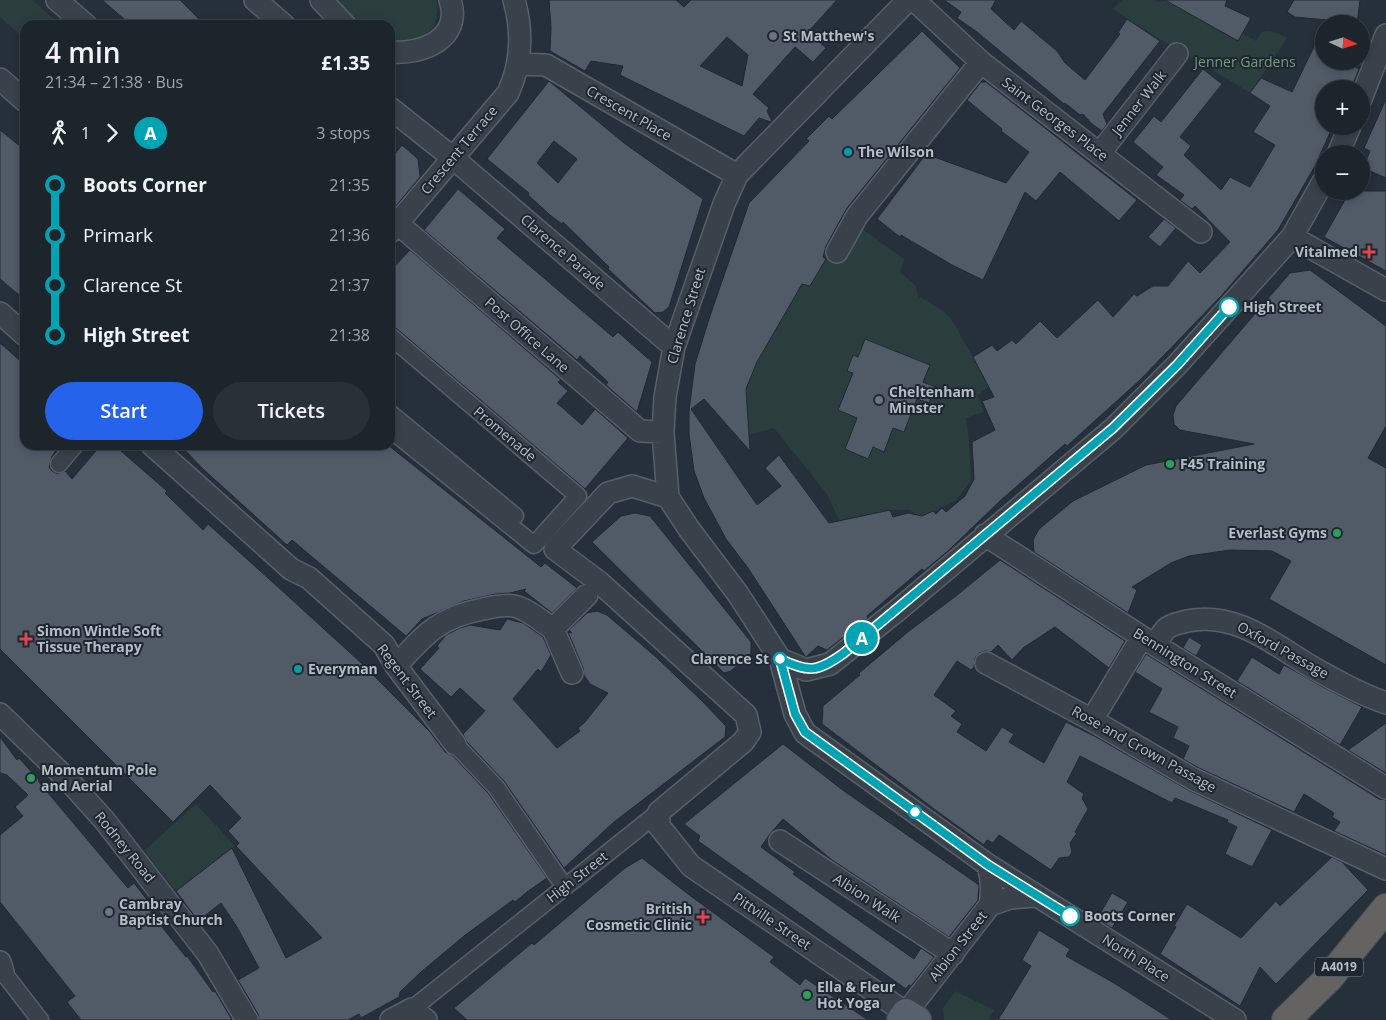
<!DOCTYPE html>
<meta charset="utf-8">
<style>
:root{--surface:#1c242c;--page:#293038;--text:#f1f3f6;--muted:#a0a4a9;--line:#3a4148;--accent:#2563eb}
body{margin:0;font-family:"Open Sans",sans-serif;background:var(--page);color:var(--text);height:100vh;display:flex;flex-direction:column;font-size:19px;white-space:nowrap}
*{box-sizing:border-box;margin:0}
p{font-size:16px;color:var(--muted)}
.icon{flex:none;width:28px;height:28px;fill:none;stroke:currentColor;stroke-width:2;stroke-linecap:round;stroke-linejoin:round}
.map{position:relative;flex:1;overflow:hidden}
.sheet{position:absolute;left:20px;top:20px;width:375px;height:430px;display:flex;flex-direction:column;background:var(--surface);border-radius:15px;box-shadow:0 2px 8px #0003,0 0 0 1px var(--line)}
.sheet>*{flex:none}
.badge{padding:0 10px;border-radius:16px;font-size:18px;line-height:32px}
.needle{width:32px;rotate:94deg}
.buttons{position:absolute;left:1315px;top:15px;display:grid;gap:10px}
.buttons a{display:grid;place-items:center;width:55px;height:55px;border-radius:50%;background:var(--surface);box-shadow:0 2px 8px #0003,0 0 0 1px var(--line);font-size:25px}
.map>.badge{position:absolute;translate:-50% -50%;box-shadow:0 0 0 2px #fff}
.legs{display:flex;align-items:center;gap:8px;height:55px;padding:0 25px;font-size:16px}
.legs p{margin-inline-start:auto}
.head{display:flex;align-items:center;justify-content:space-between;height:85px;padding:0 25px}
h1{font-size:28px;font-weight:600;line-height:38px}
.action{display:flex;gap:10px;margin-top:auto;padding:10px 25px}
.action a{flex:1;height:58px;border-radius:30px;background:var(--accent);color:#fff;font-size:20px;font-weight:600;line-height:58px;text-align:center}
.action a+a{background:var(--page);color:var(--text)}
ul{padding:0 25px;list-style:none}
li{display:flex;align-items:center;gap:18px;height:50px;font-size:19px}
li i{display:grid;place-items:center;width:8px;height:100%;margin:0 6px;background:currentColor}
li i::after{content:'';width:12px;height:12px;margin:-6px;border:4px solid;border-radius:50%;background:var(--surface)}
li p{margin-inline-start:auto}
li:first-child i{background:linear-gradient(#0000 50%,currentColor 0)}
li:last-child i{background:linear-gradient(currentColor 50%,#0000 0)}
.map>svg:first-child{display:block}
.green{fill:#2b3e3d}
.building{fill:#515b68;stroke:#202932;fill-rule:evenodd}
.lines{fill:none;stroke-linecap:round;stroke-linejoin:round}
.pedestrian-casing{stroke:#576069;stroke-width:19}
.minor-casing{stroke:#576069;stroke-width:24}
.primary-casing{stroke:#424b54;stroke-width:30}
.trunk-casing{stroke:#444d56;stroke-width:30}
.pedestrian{stroke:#39424b;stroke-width:16}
.minor{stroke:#39424b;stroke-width:21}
.primary{stroke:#57616b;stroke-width:28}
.trunk{stroke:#646361;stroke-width:28}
.line-1-casing{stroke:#fff;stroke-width:11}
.line-1{stroke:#00a3b4;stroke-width:8}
.worship-dot{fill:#6b7280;stroke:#1e2730;stroke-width:2}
.culture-dot{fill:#0f9aa8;stroke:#1e2730;stroke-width:2}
.health-dot{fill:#e0444e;stroke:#1e2730;stroke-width:2}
.stop-1-dot{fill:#fff;stroke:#00a3b4;stroke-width:2.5}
.leisure-dot{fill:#2e9e5b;stroke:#1e2730;stroke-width:2}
.labels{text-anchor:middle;stroke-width:4;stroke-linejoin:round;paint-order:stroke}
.shield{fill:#1e2730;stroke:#889099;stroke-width:1}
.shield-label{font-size:12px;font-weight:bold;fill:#b5bdc6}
.poi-label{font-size:14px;font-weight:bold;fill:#b5bdc6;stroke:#1e2730;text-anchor:start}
.park-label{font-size:14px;fill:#759a7c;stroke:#1e2730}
.street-label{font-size:14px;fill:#b5bdc6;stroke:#1e2730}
.stop-label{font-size:14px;font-weight:bold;fill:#b5bdc6;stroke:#1e2730;text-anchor:start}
</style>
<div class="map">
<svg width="1386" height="1020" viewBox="0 0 1386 1020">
<rect width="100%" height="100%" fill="#26303a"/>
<path class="green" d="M0,0H32L61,25H25V39L0,17Z
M331,0H437C440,37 420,40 390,45V25H354Z
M1122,0H1154L1158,2L1171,0L1182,10L1237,41L1242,33L1256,41L1262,32C1272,30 1278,33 1287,38L1250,93C1205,64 1157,40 1113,9Z
M857,225L904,259L900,272L916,286L918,296L942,310L951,319L973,357L988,387L978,395L984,412L966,418L969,443L971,481L956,500L926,515L921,519L910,510H890L839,520L827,494L774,428L749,435L746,389L757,362L802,284L810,286L827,258L837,252Z
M196,804L235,846L176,891L144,851Z
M955,991L994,1010L988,1020H944L943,1008Z"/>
<path class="building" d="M102,0H180L205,25H131Z
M549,0H676L684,7L691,0H837L808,32L826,48L813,62L795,47L753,94L769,108L767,111L772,121L771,122L759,118L744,136L620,75L623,66L591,61L585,71L550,51L551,28ZM727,37L748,55L742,86L700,66Z
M944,0H996L991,9L1014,30L1021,21L1057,51L1065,63L1085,80L1120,34L1118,33L1127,19L1160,41L1103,114L1107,124L1102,131L1092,124L1083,114L1080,115L1065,103L1064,104L977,32L957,18L961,12Z
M1165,0H1227L1225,6L1251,18L1238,41Z
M1294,0H1360L1357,24H1339L1326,22L1327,20L1295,17L1287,12Z
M1324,26V61H1342L1359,69L1351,89H1324V126H1333L1315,166L1278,230L1222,295L1140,380L1067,446L1065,444L1001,500L949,550L924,571L922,569L867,616L868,618L827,650L818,646L806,657L805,656L748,568L726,539L704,498L694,471L689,434V411L695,364L710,316L749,203L809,141L806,139L829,116L832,119L922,31L960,68L847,208L826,246L823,257L826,259L810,286L802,284L757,362L746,389L750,451L704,399L691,409L757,505L781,486L765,468L779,455L829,523L890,510L893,517L908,513L922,516L933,511L936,514L942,508L946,512L965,496L974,479L972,442L995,430L982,401L994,397L973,357L992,345L997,351L1012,340L1016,344L1040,321L1057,338L1098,300L1113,317L1134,294L1137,296L1153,286H1168L1188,261L1200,273L1230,242L1195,206L1192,209L1180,200L1184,195L1156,175L1163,167L1133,142L1154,116L1161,122L1203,69L1222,84L1180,137L1191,146L1184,155L1221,190L1230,177L1250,187L1275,145L1253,132L1270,106L1250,93L1261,78L1292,92Z
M549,81L624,143L703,199L669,307L663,312L655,313L608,269L609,267L563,222L562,224L550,215L528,195L529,193L487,159ZM554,141L577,159L558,183L537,163Z
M981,82H986L1137,200L1119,221L1060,172L1036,201L1025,192L983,280L952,265L901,235L900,237L877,219L926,154L1006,183L1029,152L1001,131L1002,129L967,100Z
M1386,99V178L1363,168L1370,151L1364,148Z
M0,130L25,150V300L0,279Z
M402,145L418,159L420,177L390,213V160Z
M458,189L505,229L497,238L613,337L618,332L652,362L637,412L606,385L608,382L580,356L577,360L424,230Z
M1350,191H1386V271L1324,237Z
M1164,219L1176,228L1160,247L1148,237Z
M410,250L561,380L558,382L568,391L557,403L582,425L595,409L628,438L585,489L396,328L390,326V271Z
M1310,270L1386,326V426L1368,458L1386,468V665L1269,599L1291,561L1272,551L1230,550L1189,556L1171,563L1132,587L1137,590L1128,613L1034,552L1033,540L1039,529L1073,501L1146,465L1254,444L1180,430L1174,424L1173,415L1176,406L1290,273Z
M865,339L930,365L923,382L936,387L929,403L917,399L904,432L893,428L884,452L873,447L868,459L845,449L857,418L838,410L853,373L847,371L853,355L858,357Z
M0,343L25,365V445H60L52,456L49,467L52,471L57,474L65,471L72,479L101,445H114L167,491L165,493L203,530L208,524L278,587L358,660L430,732L445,752L453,756L488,793L547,878L527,892L515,902L513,900L464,936L421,972L400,992L399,997L361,1018L359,1014L348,1020H259L258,1014L238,980L259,968L237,927L221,903L198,921L176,891L232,848L286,958L322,938L236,846L239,843L228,831L241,818L210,785L173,822L0,649Z
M180,445H388L541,567L545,563L577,588L552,613L524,591L526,589L510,593L496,594L464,601L422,619L406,636L292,540L287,545L203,469Z
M635,513L650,516L751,642V653L731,671L724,673L592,542L621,516Z
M1000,560L1125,641L1109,668L1055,627L1023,648L1012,660L998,645L991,652L985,651L979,653L975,658L974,667L971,670L957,661L934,695L956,711L951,716L962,724L957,732L986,751L1002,727L1014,734L1009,742L1044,763L1066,722L1098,738L1188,790L1272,830L1252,867L1225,854L1237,827L1227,822L1228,820L1175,798L1172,803L1080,756L1067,782L1084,794L1082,798L1088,809L1075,832L1077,833L1070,843L1072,852L1069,857L1059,858L1051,870L999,835L993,843L987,840L984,845L938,812L822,724L823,706L860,675L859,673L909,631L956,596Z
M597,611L607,615L656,657L701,700L726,726L725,737L614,822L564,868L504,781L467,742L463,734L485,711L460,688L451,697L420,669L439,648L437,646L446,635L460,628L470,625L500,630L507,619L523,623L543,637L551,655L541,672L538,669L513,699L557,748L580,731L578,728L585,722L608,693L590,684L584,675L583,668L568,632L572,633L569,630L587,613Z
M1189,637L1202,645L1196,656L1183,648Z
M1146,654L1379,799L1386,800V855L1334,831L1340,822L1332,817L1334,813L1304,794L1294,812L1199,768L1183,759L1189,746L1173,738L1178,727L1149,712L1162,689L1135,672Z
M1252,657L1279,674L1284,665L1323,687L1362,707L1340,745L1237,681Z
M1386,723V773L1348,750Z
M0,737L17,760L19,758L39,780L38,781L128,888L134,883L154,909L150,912L186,957L187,956L213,992L215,991L232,1020H81L67,1002L75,996L0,902V835L23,816L15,807L28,795L7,775L0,773Z
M783,744L844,791L979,885L978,900L949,937L832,860L783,819L770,834L761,847L795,872L793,874L914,959L921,948L934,957L911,986L909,985L906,989L698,841L700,836L684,824Z
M1332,857L1342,862L1368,890L1276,984L1260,967L1240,1006L1160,954L1176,927L1174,926L1187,904L1241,938L1276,901L1280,906Z
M642,858L688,894L774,957L770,962L800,985L805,978L868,1020H467L454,1008L532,943L534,945L625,868Z
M1112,893L1128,902L1112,928L1097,919Z
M1039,930L1070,949L1066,956L1114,983L1172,1020H998L1031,966L1022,960Z"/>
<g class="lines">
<g class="pedestrian-casing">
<path id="pedestrian" d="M390,336L578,496L534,545L390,429
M390,413L515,516
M59,464L75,445
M455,744L496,787L564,886
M3,972L40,1020
M412,1009L659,812"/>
</g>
<g class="minor-casing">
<path id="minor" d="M57,0L86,25
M255,0L284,25
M321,0L345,25
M908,0L737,175L724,204L674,347L665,397L663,432L668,497L689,529L738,594L780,659L795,714L805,733L988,865L1235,1020
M914,0L981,62L1201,232
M390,52C421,55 463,39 450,0
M518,64L546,65L737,175
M0,79L25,101
M1361,99L1386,35
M390,108L453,158L674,347
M1100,153L1177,54
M1338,154L1350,126
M397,223L640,431L663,432
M390,232L508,93C522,63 523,32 514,0
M1292,237L1386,290
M837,252L857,216L981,62
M0,313L25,335
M152,445L291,569L309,578L384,645L396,666L455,744
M668,497L632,486L608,493L555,549L599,582L746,715L750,732L743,742L659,812V826L691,866L906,1013L990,905C993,890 992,879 988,865
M985,535L1142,637L1386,788
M553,629L572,673
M1155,645C1158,640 1162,633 1166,629C1171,624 1181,623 1187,621C1235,611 1272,643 1310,666C1335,680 1360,694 1386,703
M780,659L806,670L830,664L899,609L1113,429L1177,365L1292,237L1324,180
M986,663L1092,720L1193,779L1386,869
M396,666C424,635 439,617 483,609C493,607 503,604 514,606C528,609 541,621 553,629L587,595
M0,714L69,781L105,821L208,954L247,1020
M1092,720L1142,637
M780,841L953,954
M990,905L1010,898L1037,896
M0,962L3,972L0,971
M391,1020L412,1009L426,1020"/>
</g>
<g class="primary-casing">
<path id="primary" d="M901,1020L906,1013L917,1020"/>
</g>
<g class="trunk-casing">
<path id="trunk" d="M1286,1020L1329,978L1386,908"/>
</g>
<use href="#pedestrian" class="pedestrian"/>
<use href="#minor" class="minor"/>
<use href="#primary" class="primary"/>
<use href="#trunk" class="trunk"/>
</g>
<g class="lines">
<g class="line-1-casing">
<path id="line-1" d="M1070,916L988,865L805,732L795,714L780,659C809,673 818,672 844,653L1113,428L1177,365L1229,307"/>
</g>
<use href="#line-1" class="line-1"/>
</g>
<g class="worship-dot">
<circle cx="773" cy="36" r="5"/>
<circle cx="879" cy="400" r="5"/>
<circle cx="109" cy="912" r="5"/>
</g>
<g class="culture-dot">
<circle cx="848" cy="152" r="5"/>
<circle cx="298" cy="669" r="5"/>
</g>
<g class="health-dot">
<path d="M1366.5 244.5h5v5h5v5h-5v5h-5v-5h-5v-5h5z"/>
<path d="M23.5 631.5h5v5h5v5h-5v5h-5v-5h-5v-5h5z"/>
<path d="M700.5 909.5h5v5h5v5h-5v5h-5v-5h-5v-5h5z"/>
</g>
<g class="stop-1-dot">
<circle cx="1229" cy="307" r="9"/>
<circle cx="780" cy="659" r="6"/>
<circle cx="915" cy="812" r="6"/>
<circle cx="1070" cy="916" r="9"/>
</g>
<g class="leisure-dot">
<circle cx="1170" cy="464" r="5"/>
<circle cx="1337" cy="533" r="5"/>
<circle cx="31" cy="778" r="5"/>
<circle cx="807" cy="995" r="5"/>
</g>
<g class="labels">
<rect class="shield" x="1315" y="957.5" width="48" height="19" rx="4"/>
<g class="shield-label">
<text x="1339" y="971">A4019</text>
</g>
<g class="poi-label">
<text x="783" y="41">St Matthew's</text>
<text x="858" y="157">The Wilson</text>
<text x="1358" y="257" text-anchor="end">Vitalmed</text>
<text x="889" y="397">Cheltenham<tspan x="889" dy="16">Minster</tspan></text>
<text x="1180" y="469">F45 Training</text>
<text x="1327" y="538" text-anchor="end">Everlast Gyms</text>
<text x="37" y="636">Simon Wintle Soft<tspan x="37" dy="16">Tissue Therapy</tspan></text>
<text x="308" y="674">Everyman</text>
<text x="41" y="775">Momentum Pole<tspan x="41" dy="16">and Aerial</tspan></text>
<text x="119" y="909">Cambray<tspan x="119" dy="16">Baptist Church</tspan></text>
<text x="692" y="914" text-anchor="end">British<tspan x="692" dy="16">Cosmetic Clinic</tspan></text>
<text x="817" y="992">Ella &amp; Fleur<tspan x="817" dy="16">Hot Yoga</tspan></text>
</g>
<g class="park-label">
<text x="1245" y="67">Jenner Gardens</text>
</g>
<g class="street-label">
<text transform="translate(1139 103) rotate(-52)" y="5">Jenner Walk</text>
<text transform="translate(629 113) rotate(30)" y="5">Crescent Place</text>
<text transform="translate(1055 119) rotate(37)" y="5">Saint Georges Place</text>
<text transform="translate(459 150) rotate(-50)" y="5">Crescent Terrace</text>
<text transform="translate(563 252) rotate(41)" y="5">Clarence Parade</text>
<text transform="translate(686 316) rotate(-73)" y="5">Clarence Street</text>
<text transform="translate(527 335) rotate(41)" y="5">Post Office Lane</text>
<text transform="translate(505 434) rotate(40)" y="5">Promenade</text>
<text transform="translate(1283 650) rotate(29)" y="5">Oxford Passage</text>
<text transform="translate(1185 663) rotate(32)" y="5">Bennington Street</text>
<text transform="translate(407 681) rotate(53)" y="5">Regent Street</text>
<text transform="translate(1144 749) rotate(29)" y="5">Rose and Crown Passage</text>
<text transform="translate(125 847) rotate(51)" y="5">Rodney Road</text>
<text transform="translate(577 877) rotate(-38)" y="5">High Street</text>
<text transform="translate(867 898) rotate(33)" y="5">Albion Walk</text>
<text transform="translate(772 921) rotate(34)" y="5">Pittville Street</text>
<text transform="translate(958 946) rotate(-52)" y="5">Albion Street</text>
<text transform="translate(1136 958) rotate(32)" y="5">North Place</text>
</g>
<g class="stop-label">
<text x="1243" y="312">High Street</text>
<text x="769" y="664" text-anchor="end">Clarence St</text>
<text x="1084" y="921">Boots Corner</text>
</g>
</g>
</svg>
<div class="buttons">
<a><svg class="needle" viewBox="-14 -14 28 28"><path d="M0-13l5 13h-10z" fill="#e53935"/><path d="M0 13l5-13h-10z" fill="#a0a4a9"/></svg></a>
<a>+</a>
<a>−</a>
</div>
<b class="badge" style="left:862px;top:638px;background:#00a3b4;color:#fff">A</b>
<section class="sheet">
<div class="head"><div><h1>4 min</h1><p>21:34 – 21:38 · Bus</p></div><b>£1.35</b></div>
<div class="legs"><svg class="icon" aria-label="walk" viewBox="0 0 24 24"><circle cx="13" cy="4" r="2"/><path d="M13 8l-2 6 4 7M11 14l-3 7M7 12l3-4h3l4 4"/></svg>1<svg class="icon" aria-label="forward" viewBox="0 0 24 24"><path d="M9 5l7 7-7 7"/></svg><b class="badge" style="background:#00a3b4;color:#fff">A</b><p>3 stops</p></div>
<ul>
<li><i style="color:#00a3b4"></i><b>Boots Corner</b><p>21:35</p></li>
<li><i style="color:#00a3b4"></i><span>Primark</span><p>21:36</p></li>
<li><i style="color:#00a3b4"></i><span>Clarence St</span><p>21:37</p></li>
<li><i style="color:#00a3b4"></i><b>High Street</b><p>21:38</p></li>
</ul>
<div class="action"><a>Start</a><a>Tickets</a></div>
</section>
</div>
